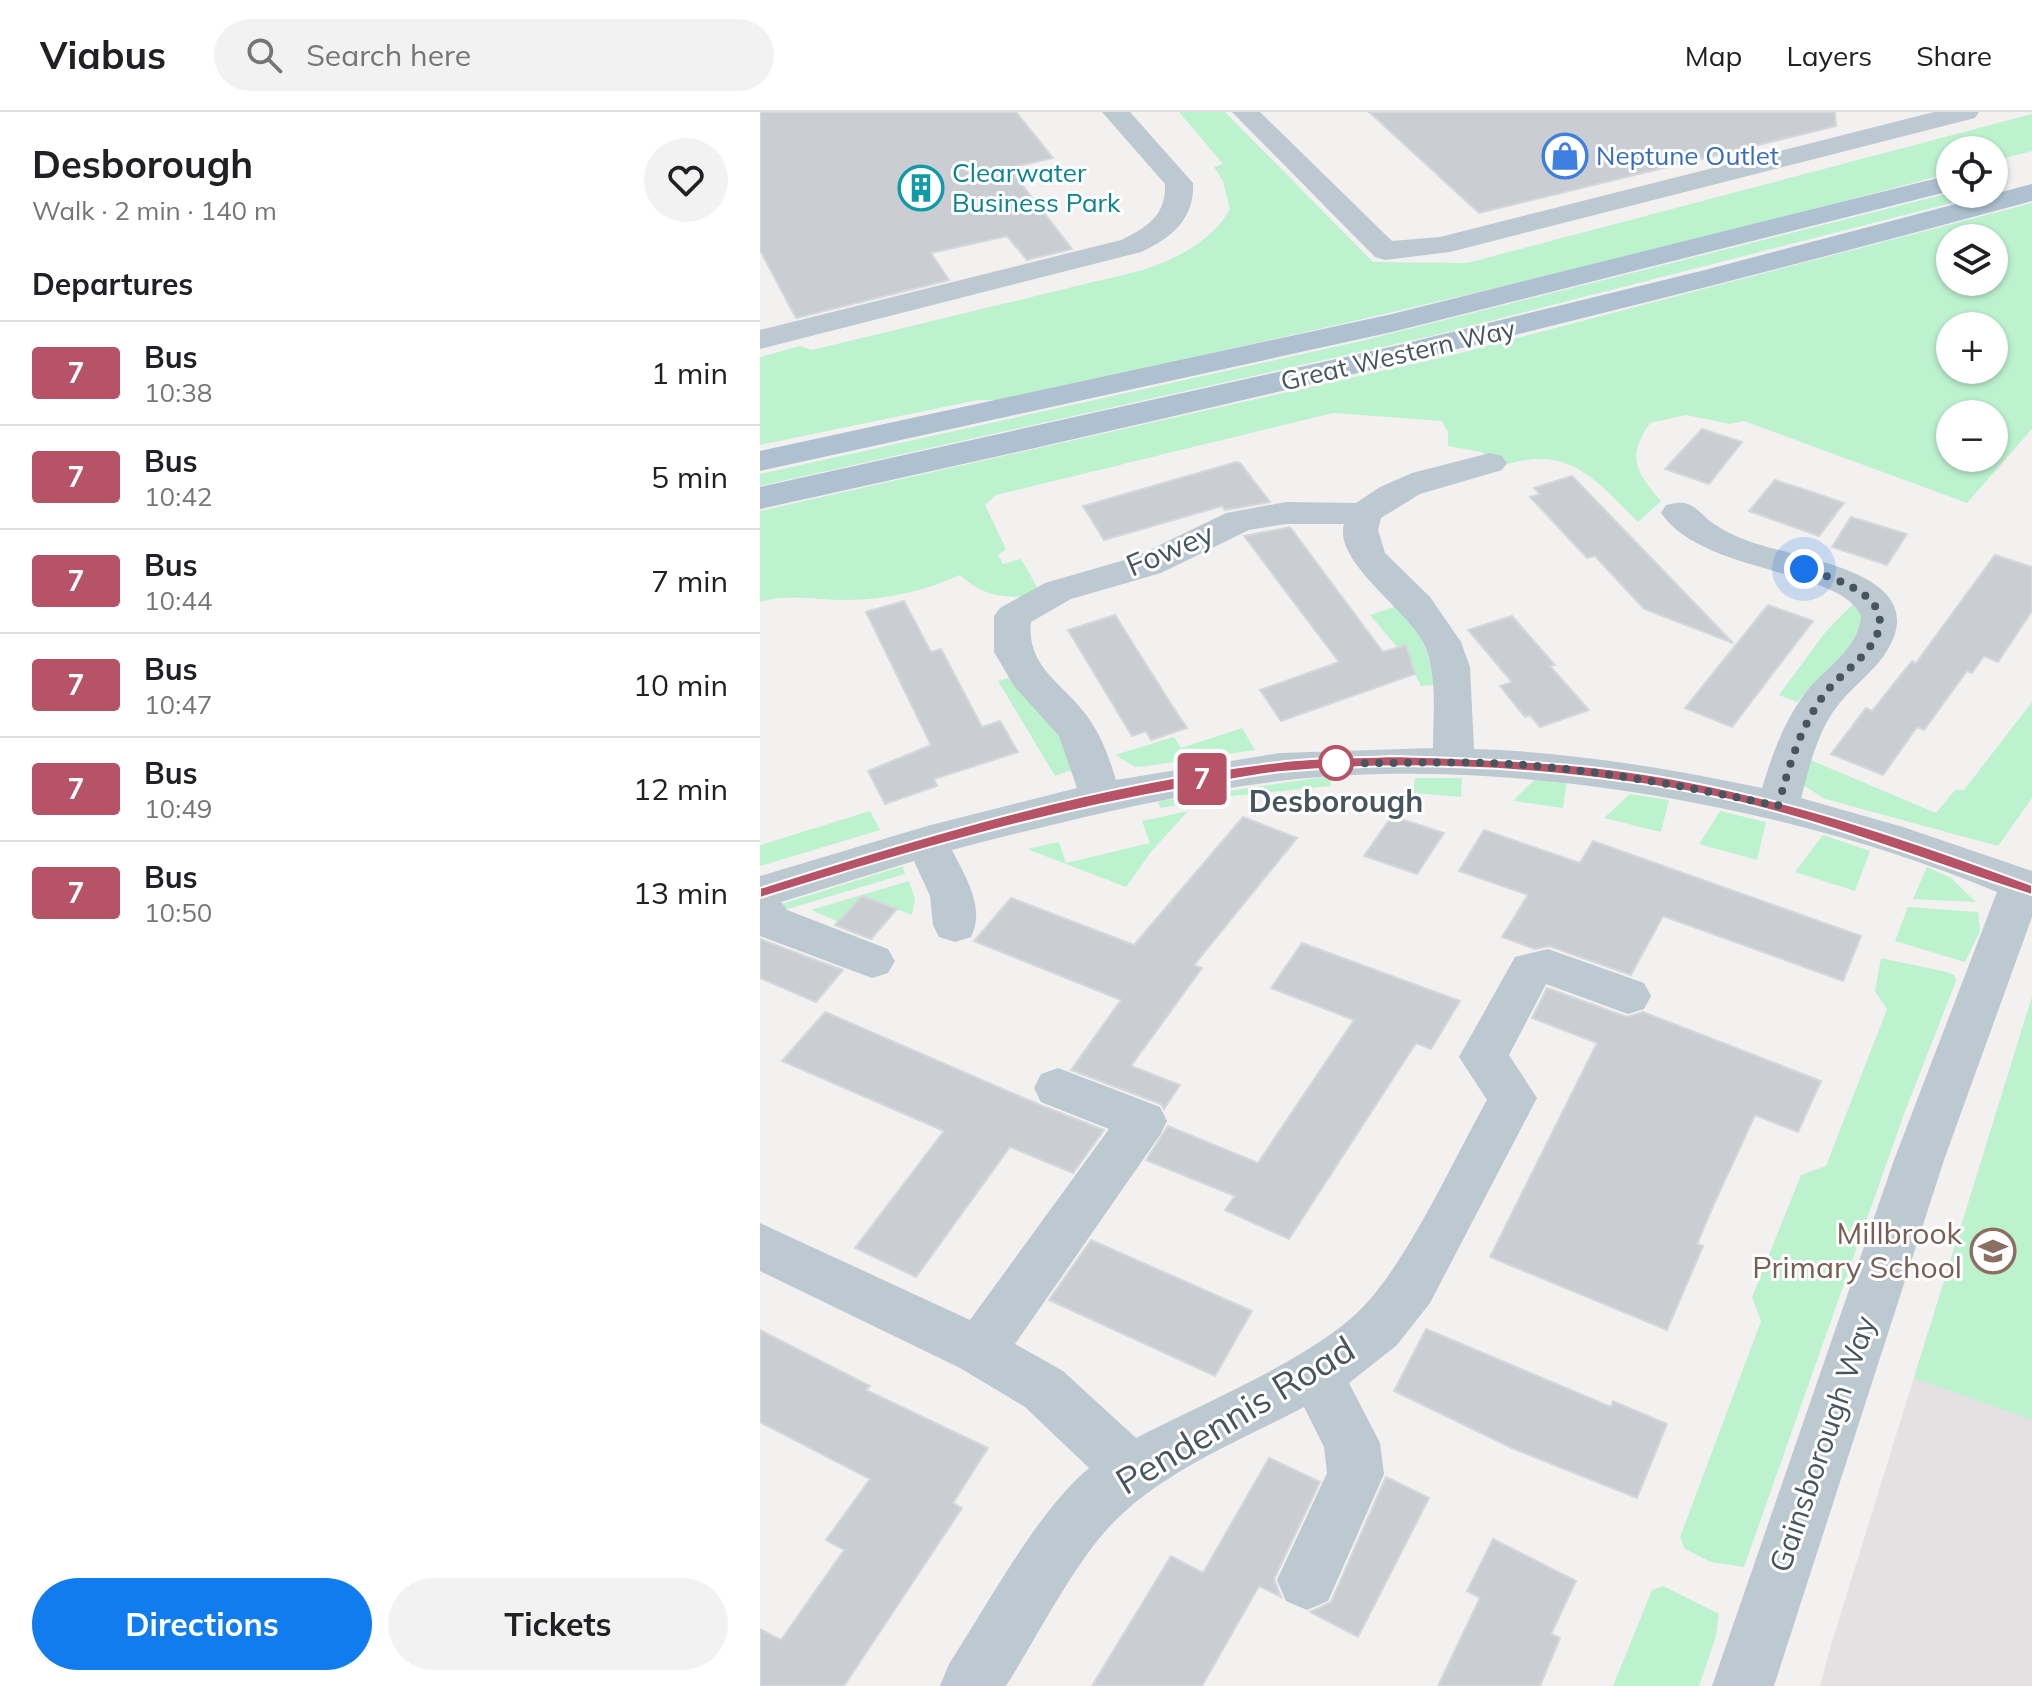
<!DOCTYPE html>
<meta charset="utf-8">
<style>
:root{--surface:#fff;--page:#f2f2f2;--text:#202124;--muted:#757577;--line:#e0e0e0;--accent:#107ced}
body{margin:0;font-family:Mulish,sans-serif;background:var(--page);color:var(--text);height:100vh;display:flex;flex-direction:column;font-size:30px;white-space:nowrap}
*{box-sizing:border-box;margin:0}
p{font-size:26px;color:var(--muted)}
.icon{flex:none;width:44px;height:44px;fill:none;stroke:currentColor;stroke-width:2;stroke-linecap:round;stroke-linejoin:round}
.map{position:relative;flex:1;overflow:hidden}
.side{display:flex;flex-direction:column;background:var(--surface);width:760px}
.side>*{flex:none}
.badge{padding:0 16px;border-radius:6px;font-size:28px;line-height:52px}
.tools{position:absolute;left:1176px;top:24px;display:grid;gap:16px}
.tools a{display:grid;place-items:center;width:72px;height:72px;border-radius:50%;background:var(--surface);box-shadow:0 2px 6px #0004;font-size:40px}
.you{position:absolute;width:40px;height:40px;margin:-20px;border:6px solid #fff;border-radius:50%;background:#1a73e8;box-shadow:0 0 0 12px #1a73e833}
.map>.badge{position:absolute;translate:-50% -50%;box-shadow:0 0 0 4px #fff}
h2{padding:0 32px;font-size:30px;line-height:72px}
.round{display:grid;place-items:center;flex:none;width:84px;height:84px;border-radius:42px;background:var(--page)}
.overview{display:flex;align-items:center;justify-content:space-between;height:136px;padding:0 32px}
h1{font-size:38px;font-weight:700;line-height:60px}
.button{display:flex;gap:16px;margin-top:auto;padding:16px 32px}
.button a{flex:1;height:92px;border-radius:48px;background:var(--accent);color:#fff;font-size:32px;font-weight:700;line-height:92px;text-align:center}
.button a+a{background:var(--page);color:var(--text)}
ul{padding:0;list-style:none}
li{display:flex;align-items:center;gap:24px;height:104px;padding:0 32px;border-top:2px solid var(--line)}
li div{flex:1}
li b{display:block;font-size:30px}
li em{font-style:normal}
li .badge{min-width:88px;font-weight:700;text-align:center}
header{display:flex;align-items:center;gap:48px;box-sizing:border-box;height:112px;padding:0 40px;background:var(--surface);border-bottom:2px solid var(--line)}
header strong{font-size:38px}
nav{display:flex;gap:44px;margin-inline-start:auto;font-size:28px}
.search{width:560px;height:72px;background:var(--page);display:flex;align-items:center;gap:20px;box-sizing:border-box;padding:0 28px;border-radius:44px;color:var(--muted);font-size:30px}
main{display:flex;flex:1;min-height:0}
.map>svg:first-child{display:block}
.education{fill:#e4e1e2}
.green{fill:#bdf2cf;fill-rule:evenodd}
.building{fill:#caced3;stroke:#d4d7dc;stroke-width:2}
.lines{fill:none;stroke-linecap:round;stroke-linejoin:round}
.minor{fill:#bdc9d0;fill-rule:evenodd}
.major{fill:#afc1d0;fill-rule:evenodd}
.line{fill:#b75366;stroke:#fff;stroke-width:2}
.walk{stroke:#47555f;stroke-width:8;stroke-dasharray:0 14.4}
.stop-dot{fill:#fff;stroke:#b75366;stroke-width:4}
.labels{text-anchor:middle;stroke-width:6;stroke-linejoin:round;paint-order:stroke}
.far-shop-label{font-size:26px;fill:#366cbe;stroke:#fff;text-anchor:start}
.far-culture-label{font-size:26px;fill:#0d838f;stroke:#fff;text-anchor:start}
.far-street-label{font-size:26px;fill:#47555f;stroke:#fff}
.street-label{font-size:30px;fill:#47555f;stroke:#fff}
.stop-label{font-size:30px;font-weight:bold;fill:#47555f;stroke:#fff}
.education-label{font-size:30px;fill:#785e54;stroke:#fff;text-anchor:end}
.near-street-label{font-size:36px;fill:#47555f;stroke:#fff}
</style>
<header>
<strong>Viabus</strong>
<div class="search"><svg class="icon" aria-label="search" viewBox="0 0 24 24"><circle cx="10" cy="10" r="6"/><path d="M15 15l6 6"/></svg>Search here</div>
<nav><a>Map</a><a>Layers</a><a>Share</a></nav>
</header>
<main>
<section class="side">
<div class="overview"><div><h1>Desborough</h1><p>Walk · 2 min · 140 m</p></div><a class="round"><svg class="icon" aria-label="heart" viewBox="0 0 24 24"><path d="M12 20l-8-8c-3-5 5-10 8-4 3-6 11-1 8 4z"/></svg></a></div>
<h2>Departures</h2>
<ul>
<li><span class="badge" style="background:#b75366;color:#fff">7</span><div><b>Bus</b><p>10:38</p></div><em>1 min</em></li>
<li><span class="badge" style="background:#b75366;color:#fff">7</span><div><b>Bus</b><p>10:42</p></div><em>5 min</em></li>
<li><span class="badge" style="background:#b75366;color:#fff">7</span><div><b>Bus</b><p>10:44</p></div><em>7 min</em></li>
<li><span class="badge" style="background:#b75366;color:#fff">7</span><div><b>Bus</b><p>10:47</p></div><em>10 min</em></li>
<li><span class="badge" style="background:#b75366;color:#fff">7</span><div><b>Bus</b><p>10:49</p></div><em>12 min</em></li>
<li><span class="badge" style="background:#b75366;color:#fff">7</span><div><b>Bus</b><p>10:50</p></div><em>13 min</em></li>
</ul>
<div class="button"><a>Directions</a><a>Tickets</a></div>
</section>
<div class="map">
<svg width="1272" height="1574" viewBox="0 0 1272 1574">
<rect width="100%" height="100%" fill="#f3f0f0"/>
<path class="education" d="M1272,885V1574H1060L1071,1533Z"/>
<path class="green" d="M419,0H465L613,150L707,151L1272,2V39L1234,49V38H1190V61C875,147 556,219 237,288H218L0,333V245L40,234L52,238L383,158C419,145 449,131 470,98L463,69L454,55L463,52Z
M1190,81L1227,82L667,225L0,374V362L601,229Z
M1272,91V317L1207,391L984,309L970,312L926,303L890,311C866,346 876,360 901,389L878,410C834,367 811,333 744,353L721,340L688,334V320L682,309L573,301L236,383L225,393L246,437L238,443L243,452L261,447L280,480C250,490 222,484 200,463C163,479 127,488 86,488C56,488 28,481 0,490V399L692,243ZM1190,126H1234V170H1190ZM1190,214H1234V258H1190ZM1190,302H1234V346H1190Z
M1093,492L1105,507C1100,542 1058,564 1037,590L1019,583L1067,518Z
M637,494C658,504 671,552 676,573L661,574L647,547L610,503Z
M249,566L293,612L315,657L295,664L238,569Z
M1272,590V686L1238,734L1065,687L1041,672L1048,647L1176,701L1195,678H1204Z
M482,616L495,638L388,654L375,655L355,643L414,625L421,636Z
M570,664L571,674L472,684L400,696L398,689Z
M655,666H702L701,685L653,681Z
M775,667L807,670L803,696L753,689Z
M870,682L909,688L901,720L844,706Z
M110,699L120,718L0,754V733Z
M428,699L391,740L366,775L267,737L299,730L306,751L390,731L382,709Z
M960,699L1006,710L997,748L939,732Z
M1063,723L1110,739L1095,779L1035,760Z
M143,754L145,762L24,798L21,792Z
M1167,755L1191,766L1216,790L1153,787Z
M149,769L155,787L152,803L103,784L79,810L51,798Z
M1148,795L1218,800L1220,819L1205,850L1135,829Z
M1121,846L1187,860L1194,863L1196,869L1144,1002L984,1455L951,1450L925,1437L920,1425L1001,1209L992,1185L1041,1063L1066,1054L1127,897L1115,879Z
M1272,885V1308L1154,1266Z
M903,1474L959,1502L956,1524L939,1574H853L892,1478Z"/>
<path class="building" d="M0,0H256L293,46L249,56L312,137L267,148L247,124L171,141L189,168L36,206L0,138Z
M609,0H1075L1076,14L719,101Z
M942,317L982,330L949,372L905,357Z
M476,350L480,351L510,390L465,398L462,394L344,428L323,394Z
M812,364L896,451L973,531L884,497L835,444L827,446L770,385L780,382L774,376Z
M1015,368L1052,380L1084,391L1059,424L989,399Z
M1091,405L1147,422L1127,453L1072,435Z
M530,415L623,540L646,533L655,562L521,609L500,578L579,550L484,424Z
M1235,443L1272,455V499L1238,550L1224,544L1212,561L1207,559L1164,618L1157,615L1123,663L1071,642L1106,596L1112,599L1152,549L1156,551Z
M144,489L171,540L181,537L222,615L240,609L258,640L174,667L177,674L125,692L108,659L171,633L106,500Z
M1008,493L1053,509L972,615L925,596Z
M355,503L411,592L427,616L391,628L386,619L372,624L308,518Z
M752,504L795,553L790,554L829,598L780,615L770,603L765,605L740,574L752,570L708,518Z
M632,704L684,721L657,762L604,744Z
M483,705L537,726L434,853L442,856L371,954L420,973L404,997L401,992L311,958L361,888L214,829L251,786L374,833Z
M724,718L820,751L833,729L1101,824L1083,869L903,804L871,863L789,834L775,837L742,825L768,783L699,759Z
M102,784L137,797L111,827L75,813Z
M0,827L47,845L83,858L56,890L0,866Z
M542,831L700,889L671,937L656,931L529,1127L465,1098L475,1084L386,1048L408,1014L498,1051L594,908L511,876Z
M787,876L867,905L883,900L1061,969L1038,1020L995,1003L954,1092L937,1132L943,1134L907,1218L730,1145L837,931L772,906Z
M65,900L280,993L344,1018L313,1061L250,1035L156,1165L95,1136L184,1019L22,949Z
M331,1128L492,1199L455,1264L289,1188Z
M666,1217L851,1295L853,1289L907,1312L877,1386L752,1336L634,1279Z
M0,1218L110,1274L106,1278L228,1336L193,1391L202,1396L84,1574H0V1517L21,1528L84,1438L66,1428L110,1367L0,1310Z
M509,1346L560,1370L514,1467L521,1485L499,1474L442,1574H332L411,1444L443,1461Z
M626,1365L669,1386L598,1525L550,1500L571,1490Z
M733,1427L816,1469L791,1522L800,1526L780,1574H678L720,1486L707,1479Z"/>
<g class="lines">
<path class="minor" d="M342,0H370L433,71C435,107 411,126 381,140L0,237V218L361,128C387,115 406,104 405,72Z
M472,0H500L632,129L680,125L1174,0H1219L1215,6L690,140L625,148L615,145Z
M730,341L742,344L747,351L742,358L660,382L621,406L618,418L625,441L670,485L701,530L710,555L714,637C811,640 907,656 1002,676C1012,643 1023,612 1043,584C1063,556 1098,540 1101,504C1081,456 944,463 901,401L906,393C915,391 922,389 930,393C939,397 946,407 954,412C975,426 998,433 1023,439C1074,453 1174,472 1123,545C1108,565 1087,579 1073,600C1056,625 1049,657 1041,686L1143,715L1272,759V805L1184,1048L1014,1574H952L1134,1048L1237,780C1030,693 743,642 519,669C408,683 300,710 192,738C205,764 226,796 211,825L195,830L179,825L173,813L170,784L154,749L21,790L27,798L128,837L135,849L128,861L112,866L0,824V764L167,714L317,676L299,624L254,574L234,540V504L240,496L285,471L375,445L466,401L526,390L596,391L620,375L652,361ZM526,412H584C573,450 648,498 664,532C678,563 673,602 673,636L520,641L356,668C349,645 341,623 327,604C303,571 266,555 271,510L311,487L401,461L489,418Z
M788,837L884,871L891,884L884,897L868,902L786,872L749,943L777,986L670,1191L637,1233L589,1271L620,1331L624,1362L568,1489L547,1498L526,1489L517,1468L567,1361L564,1335L544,1295C482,1328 410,1356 359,1405C317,1444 278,1524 246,1574H180L189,1552C226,1495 278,1398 329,1356L265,1295L200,1256L0,1159V1111L210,1208L349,1017L281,990L274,976L281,962L298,956L400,995L407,1009L400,1023L255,1232L303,1259L376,1326C443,1291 545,1250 598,1200C646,1154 693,1048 727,988L699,945L755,845Z"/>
<path class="major" d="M1190,63V79L632,220L0,359V339L632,202Z
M1272,72V89C851,204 427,304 0,397V375L639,233L945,158Z"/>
</g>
<path class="line" d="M634,644C731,647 828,650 924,669C1045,692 1161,732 1272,773V783C1155,746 1042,699 920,678C790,656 654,648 522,660C490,663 457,671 425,676C280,701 140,742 0,786V776C166,723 340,671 519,650C557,645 596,646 634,644Z"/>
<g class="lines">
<path class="walk" d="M576,651C639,652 702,648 765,653C851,660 934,676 1018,694C1029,655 1038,621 1061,587C1072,570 1090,558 1104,542C1150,491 1085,469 1044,457"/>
</g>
<defs>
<g id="shop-ring" transform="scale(2.3)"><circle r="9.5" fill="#fff" stroke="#3f7fe0" stroke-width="1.5"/><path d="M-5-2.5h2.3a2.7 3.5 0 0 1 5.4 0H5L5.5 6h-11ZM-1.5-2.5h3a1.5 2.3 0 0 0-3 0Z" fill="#3f7fe0"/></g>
<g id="building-ring" transform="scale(2.3)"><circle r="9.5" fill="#fff" stroke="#0f9aa8" stroke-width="1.5"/><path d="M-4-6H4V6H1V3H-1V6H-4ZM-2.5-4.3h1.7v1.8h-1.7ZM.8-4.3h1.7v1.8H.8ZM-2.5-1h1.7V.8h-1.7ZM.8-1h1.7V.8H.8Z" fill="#0f9aa8"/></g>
<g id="school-ring" transform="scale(2.3)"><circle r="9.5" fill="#fff" stroke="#8d6e63" stroke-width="1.5"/><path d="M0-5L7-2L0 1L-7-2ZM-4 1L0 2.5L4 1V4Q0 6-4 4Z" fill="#8d6e63"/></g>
</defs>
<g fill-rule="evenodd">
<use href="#shop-ring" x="805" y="44"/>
<use href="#building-ring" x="161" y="76"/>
<use href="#school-ring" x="1233" y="1139"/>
</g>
<circle class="stop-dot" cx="576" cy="651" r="16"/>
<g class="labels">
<g class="far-shop-label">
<text x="836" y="53">Neptune Outlet</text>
</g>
<g class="far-culture-label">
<text x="192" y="70">Clearwater<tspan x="192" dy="30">Business Park</tspan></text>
</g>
<g class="far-street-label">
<text transform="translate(638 243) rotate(-13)" y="9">Great Western Way</text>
</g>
<g class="street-label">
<text transform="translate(410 438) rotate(-23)" y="10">Fowey</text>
<text transform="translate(1063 1332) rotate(-71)" y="10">Gainsborough Way</text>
</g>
<g class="stop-label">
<text x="576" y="700">Desborough</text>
</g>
<g class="education-label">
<text x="1202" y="1132">Millbrook<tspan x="1202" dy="34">Primary School</tspan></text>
</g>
<g class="near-street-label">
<text transform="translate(475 1303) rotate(-31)" y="13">Pendennis Road</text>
</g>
</g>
</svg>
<div class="tools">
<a><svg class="icon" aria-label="locate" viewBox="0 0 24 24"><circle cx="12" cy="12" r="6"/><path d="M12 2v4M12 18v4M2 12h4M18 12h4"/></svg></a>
<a><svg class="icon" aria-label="layers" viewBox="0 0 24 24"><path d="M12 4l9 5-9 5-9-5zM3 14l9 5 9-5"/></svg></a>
<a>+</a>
<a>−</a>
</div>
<div class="you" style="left:1044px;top:457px"></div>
<b class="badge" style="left:442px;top:667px;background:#b75366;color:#fff">7</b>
</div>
</main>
